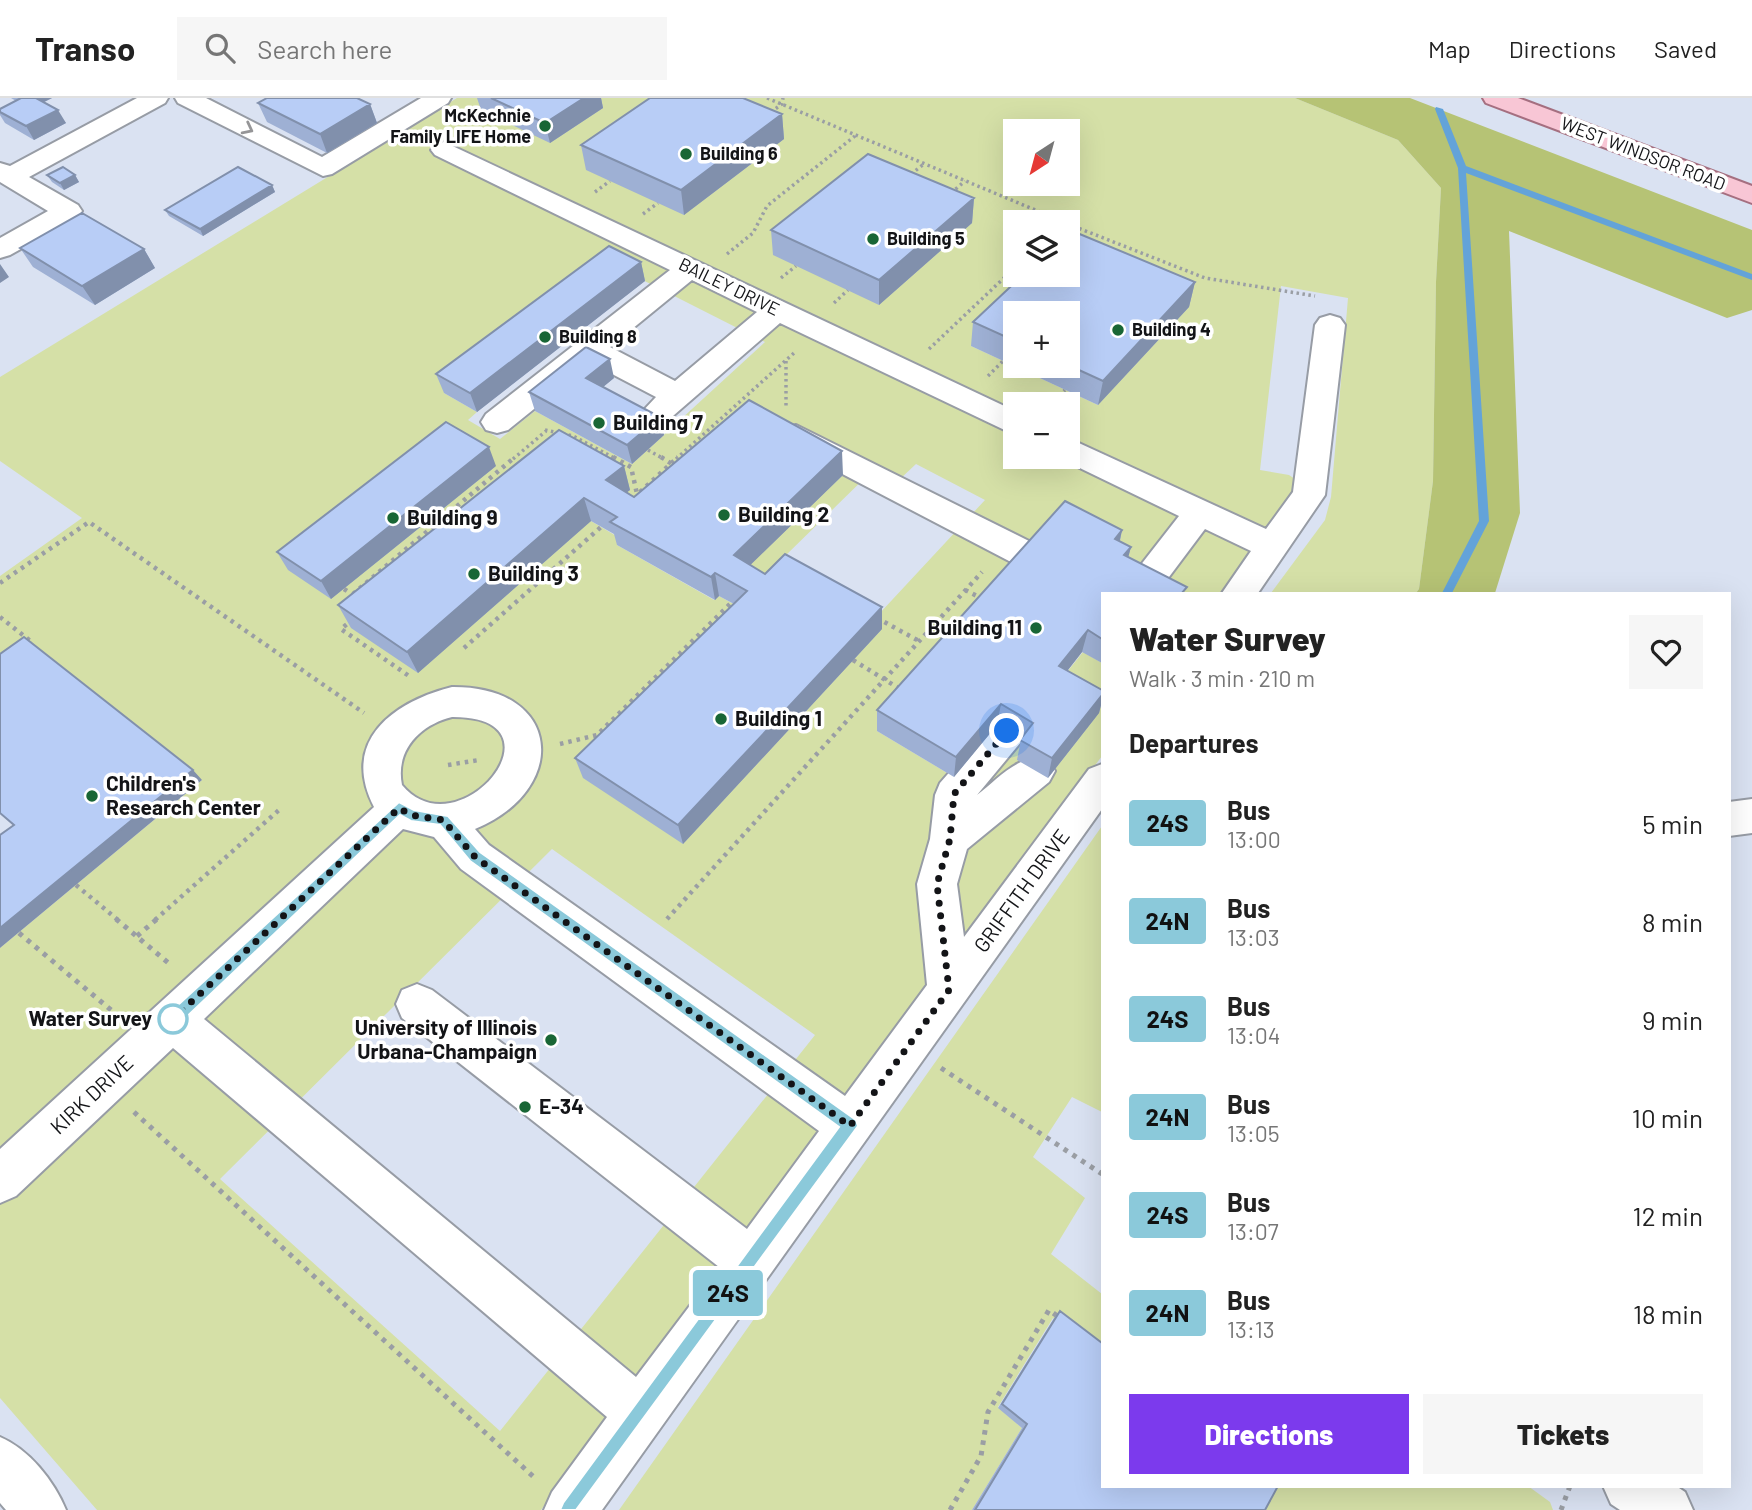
<!DOCTYPE html>
<meta charset="utf-8">
<style>
:root{--surface:#fff;--page:#f6f6f6;--text:#222;--muted:#767676;--line:#e0e0e0;--accent:#7c3aed}
body{margin:0;font-family:Barlow,sans-serif;background:var(--page);color:var(--text);height:100vh;display:flex;flex-direction:column;font-size:26px;white-space:nowrap}
*{box-sizing:border-box;margin:0}
p{font-size:23px;color:var(--muted)}
.icon{flex:none;width:38px;height:38px;fill:none;stroke:currentColor;stroke-width:2;stroke-linecap:round;stroke-linejoin:round}
.map{position:relative;flex:1;overflow:hidden}
.side{position:absolute;left:1101px;top:494px;width:630px;height:896px;display:flex;flex-direction:column;background:var(--surface);border-radius:0px;box-shadow:0 7px 28px #0002}
.side>*{flex:none}
.badge{padding:0 14px;border-radius:5px;font-size:24px;line-height:46px}
.needle{width:46px;rotate:216deg}
.buttons{position:absolute;left:1003px;top:21px;display:grid;gap:14px}
.buttons a{display:grid;place-items:center;width:77px;height:77px;border-radius:0px;background:var(--surface);box-shadow:0 7px 28px #0002;font-size:35px}
.you{position:absolute;width:35px;height:35px;margin:-18px;border:5px solid #fff;border-radius:50%;background:#1a73e8;box-shadow:0 0 0 10px #1a73e833}
.map>.badge{position:absolute;translate:-50% -50%;box-shadow:0 0 0 4px #fff}
h2{padding:0 28px;font-size:26px;line-height:63px}
.round{display:grid;place-items:center;flex:none;width:74px;height:74px;border-radius:0px;background:var(--page)}
.overview{display:flex;align-items:center;justify-content:space-between;height:119px;padding:0 28px}
h1{font-size:33px;font-weight:800;line-height:52px}
.button{display:flex;gap:14px;margin-top:auto;padding:14px 28px}
.button a{flex:1;height:80px;border-radius:0px;background:var(--accent);color:#fff;font-size:28px;font-weight:800;line-height:80px;text-align:center}
.button a+a{background:var(--page);color:var(--text)}
ul{padding:0;list-style:none}
li{display:flex;align-items:center;gap:21px;height:98px;padding:0 28px}
li div{flex:1}
li b{display:block;font-size:26px}
li em{font-style:normal}
li .badge{min-width:77px;font-weight:700;text-align:center}
header{display:flex;align-items:center;gap:42px;box-sizing:border-box;height:98px;padding:0 35px;background:var(--surface);border-bottom:2px solid var(--line)}
header strong{font-size:33px}
nav{display:flex;gap:38px;margin-inline-start:auto;font-size:24px}
.search{width:490px;height:63px;background:var(--page);display:flex;align-items:center;gap:18px;box-sizing:border-box;padding:0 24px;border-radius:0px;color:var(--muted);font-size:26px}
.map>svg:first-child{display:block}
.built{fill:#dae2f2;fill-rule:evenodd}
.green{fill:#d5e0a7;fill-rule:evenodd}
.forest{fill:#b6c375}
.lines{fill:none;stroke-linecap:round;stroke-linejoin:round}
.stream{fill:#63a3d9;fill-rule:evenodd}
.minor-casing{stroke:#979ca5;stroke-width:4}
.major-casing{stroke:#a56f80;stroke-width:4}
.path-far2{stroke:#9a9ea4;stroke-width:3.5;stroke-dasharray:2.5 3.5;stroke-linecap:butt}
.path-far1{stroke:#9a9ea4;stroke-width:4.5;stroke-dasharray:3.5 5;stroke-linecap:butt}
.path{stroke:#9a9ea4;stroke-width:5;stroke-dasharray:4.5 6;stroke-linecap:butt}
.minor{fill:#fff;fill-rule:evenodd}
.major{fill:#f8c6d5;fill-rule:evenodd}
.wall{fill:#9eb0d4;fill-rule:evenodd}
.shaded-wall{fill:#8190ac}
.building{fill:#b8cdf6;stroke:#8190ac;stroke-width:2}
.oneway{stroke:#959597}
.line{fill:#8bc9da;stroke:#fff;stroke-width:2}
.walk{stroke:#131417;stroke-width:7;stroke-dasharray:0 12.6}
.poi-dot{fill:#196635;stroke:#fff;stroke-width:2.5}
.stop-dot{fill:#fff;stroke:#8bc9da;stroke-width:3.5}
.labels{text-anchor:middle;stroke-width:7;stroke-linejoin:round;paint-order:stroke}
.far-poi-label{font-size:18px;font-weight:bold;fill:#131417;stroke:#fff;text-anchor:start}
.far-street-label{font-size:18px;fill:#131417;stroke:#fff}
.poi-label{font-size:21px;font-weight:bold;fill:#131417;stroke:#fff;text-anchor:start}
.street-label{font-size:21px;fill:#131417;stroke:#fff}
.stop-label{font-size:21px;font-weight:bold;fill:#131417;stroke:#fff;text-anchor:end}
</style>
<header>
<strong>Transo</strong>
<div class="search"><svg class="icon" aria-label="search" viewBox="0 0 24 24"><circle cx="10" cy="10" r="6"/><path d="M15 15l6 6"/></svg>Search here</div>
<nav><a>Map</a><a>Directions</a><a>Saved</a></nav>
</header>
<div class="map">
<svg width="1752" height="1412" viewBox="0 0 1752 1412">
<rect width="100%" height="100%" fill="#e9eef7"/>
<path class="built" d="M0,0H1752V1412H0ZM1015,33H1068V86H1015ZM1015,124H1068V177H1015ZM1015,215H1068V268H1015ZM1015,306H1068V359H1015ZM1102,495H1729V1388H1102Z"/>
<path class="green" d="M457,0H1295L1398,42L1441,90L1436,184L1433,383L1419,491L1416,495H1271L1325,422L1331,399L1348,200L1281,188L1260,372L1289,377L1298,383V388L1282,416L1223,495H1149L1118,480L877,633L954,679L1054,590L1083,554L1102,565V658L541,1412H97L0,1300V850L202,682L0,576V478L82,420L0,363V279ZM1015,33H1068V86H1015ZM1015,124H1068V157L1098,307L971,248L1045,177H1015ZM613,167L765,244L632,366L535,313L500,341L468,322L477,314L444,295ZM1015,306H1068V359H1015ZM916,366L985,402L879,516L782,461L876,369L900,381ZM842,376L737,480L881,531L750,515L719,498L714,502L617,447L623,442L591,423L629,391L612,406L640,422ZM552,751L815,937L500,1333L220,1081Z
M1102,728V1014L1072,999L1033,1059L1085,1100L1051,1156L1102,1196V1257L1053,1220L998,1309L1022,1330L972,1412H619Z
M1264,1388H1528L1550,1404L1553,1412H1252Z"/>
<path class="forest" d="M1295,0H1410L1752,132V212L1727,220L1509,133L1520,415L1495,495H1416L1419,491L1433,383L1436,184L1441,90L1398,42Z"/>
<g class="lines">
<path class="stream" d="M1436,9L1443,11L1466,68L1752,176V182L1466,75L1489,423L1452,495H1442L1479,423L1458,70L1435,11Z"/>
<g class="minor-casing">
<path id="minor" d="M137,0H168L165,5L29,79L78,107L82,113L78,119L10,157L0,160V140L48,113L0,84V65L10,68Z
M175,0H206L322,59L421,0H451L448,5L332,76L323,78L178,5Z
M444,44L1015,313V337L780,225L666,324L655,327L644,324L640,316L656,299L591,265L508,332L497,335L486,332L481,324L486,316L670,172L435,57L431,52L435,47ZM692,182L757,214L675,283L610,249Z
M1330,217L1340,220L1345,227L1325,397L1258,495H1222L1251,453L1205,431L1157,495H1126L1124,491L1129,482L1179,418L1057,359H1068V340L1266,431L1293,394L1315,227L1320,220Z
M796,327L1033,445L1038,454L1033,463L1021,467L1009,463L785,346L780,338L785,330Z
M452,589C563,588 570,692 475,731L489,747L845,998L927,887L917,786L930,741L935,697L940,685L995,622L1008,618L1021,622L1027,633L1021,644L977,697C998,681 1022,652 1049,662L1055,673L1049,684L967,751L957,786L964,839L1089,671L1102,666V711L602,1412H544L552,1394L607,1319L173,950L16,1098L0,1105V1051L374,709C340,643 393,604 452,589ZM452,619C571,618 459,755 402,687C395,652 420,627 452,619ZM403,731L434,739L461,771L819,1033L747,1131L432,892L417,886L402,892L396,906L402,920L719,1169L636,1279L204,921Z
M1752,701V735L1729,738V704Z
M0,1339C29,1351 54,1383 66,1412H6L0,1405Z
M1603,1388H1676L1685,1394L1693,1412H1620L1611,1406Z"/>
</g>
<g class="major-casing">
<path id="major" d="M1483,0H1518L1752,88V105L1486,5Z"/>
</g>
<path class="path-far2" d="M767,0L1064,124
M771,14L782,6L783,0
M911,76L924,66
M595,94L610,83
M951,95L965,83
M643,116L658,105
M1068,126L1205,180L1315,198
M727,156L753,135L767,108L855,38
M781,180L796,168
M834,205L848,192
M929,251L1005,179L1010,162L1015,158
M786,263V310
M988,278L1003,263
M1051,306L1065,292
M545,332L573,338L616,361
M648,352L664,361
M513,361L546,333
M676,361L794,255"/>
<path class="path-far1" d="M613,359L631,369L637,396
M661,359L672,366
M640,394L678,359
M0,485L89,424L364,615
M344,491L355,498
M965,492L983,501
M353,496L515,359
M0,519L33,545L28,549
M877,520L919,543
M353,521L341,531L409,578
M464,550L601,429
M853,562L900,591
M560,646L597,637L731,505
M448,667L479,662
M76,787L118,822
M667,821L982,474
M155,822L279,712"/>
<path class="path" d="M116,821L172,868
M19,835L117,917
M137,838L157,821
M941,970L1102,1076
M134,1014L536,1381
M950,1412L981,1358L988,1314L1049,1212L1060,1220
M1561,1412L1570,1388"/>
<use href="#minor" class="minor"/>
<use href="#major" class="major"/>
</g>
<path class="wall" d="M11,0H52L44,4L66,25L34,42L5,25L0,17V11L16,3Z
M477,0H601L603,10L550,45L481,12Z
M258,5L370,6L377,25L327,55L267,24Z
M782,16L784,41L684,117L586,72L581,47Z
M47,77H75L79,84L64,92L52,84Z
M272,87L275,94L203,138L169,118L165,112Z
M974,100L972,125L879,207L773,157L771,132Z
M1070,132L1195,184L1189,209L1098,307L971,248L973,224L1023,177H1068V134ZM1015,215H1068V268H1015Z
M20,150L144,151L155,170L95,207L33,169Z
M641,164L645,183L477,314L444,295L436,276Z
M614,280L603,289L660,319L664,337L632,366L535,313L529,294Z
M496,368L331,501L288,472L277,454Z
M624,368L630,392L627,394L634,399L843,377L750,467L765,476L882,531L683,746L583,680L575,660L734,506L719,498L715,502L617,447L614,436L591,423L418,575L351,530L338,507Z
M1122,432L1120,443L1131,449L1128,459L1102,495V565L1082,554L1067,573L1102,592V603L1099,615L1048,680L1017,662L1021,641L997,627L954,679L877,633V612Z
M1060,1213L1265,1412H972L1022,1330L998,1310L1054,1220Z"/>
<path class="shaded-wall" d="M24,0H52L30,11Z
M584,0H601L603,10L550,45L545,25Z
M370,6L377,25L327,55L320,36Z
M58,12L66,25L34,42L26,28Z
M782,16L784,41L684,117L681,92Z
M75,77L79,84L64,92L60,85Z
M272,87L275,94L203,138L200,131Z
M974,100L972,125L879,207V182Z
M144,151L155,170L95,207L82,188Z
M641,164L645,183L477,314L470,295Z
M0,166L9,179L0,185Z
M1195,184L1189,209L1098,307L1103,283Z
M610,261L614,280L591,299L586,280Z
M660,319L664,337L632,366L627,347Z
M489,349L496,368L331,501L321,483Z
M842,353L843,377L737,480L734,457Z
M624,368L630,392L612,406L606,382Z
M584,400L591,423L418,575L407,554Z
M1122,432L1117,455L1115,441Z
M1131,449L1125,471L1124,457Z
M715,475L719,498L715,502L711,479Z
M882,509V531L683,746L678,727Z
M1088,532L1082,554L1054,590L1059,568Z
M1102,597V603L1099,615L1048,680L1052,660Z
M1001,606L997,627L954,679L956,659Z
M193,672L202,682L0,850V830Z"/>
<path class="building" d="M21,0H36L58,12L26,28L0,14V11Z
M267,0H357L370,6L320,36L258,5Z
M491,0H584L545,25Z
M650,0H743L782,16L681,92L581,47Z
M868,56L974,100L879,182L771,132Z
M63,69L75,77L60,85L47,77Z
M238,69L272,87L200,131L165,112Z
M82,115L144,151L82,188L20,150Z
M1070,132L1195,184L1103,283L1068,267V215H1015V243L973,224L1023,177H1068V134Z
M609,148L641,164L470,295L436,276Z
M586,249L610,261L586,280L660,319L627,347L529,294Z
M749,302L842,353L734,457L765,476L785,456L882,509L678,727L575,660L747,493L715,475L711,479L610,424L617,419L584,400L407,554L338,507L559,332L624,368L606,382L634,399Z
M446,324L489,349L321,483L277,454Z
M1065,403L1122,432L1115,441L1131,449L1124,457L1187,489L1182,495H1102V541L1088,532L1059,568L1102,592V597L1052,660L1020,642L1033,625L1001,606L956,659L877,612Z
M24,539L193,672L0,830V737L14,727L0,715V556Z
M1060,1213L1102,1245V1388H1278L1265,1412H975L1027,1326L1002,1306Z"/>
<defs><path id="oneway-chevron" d="M-2-3.5L2.5 0L-2 3.5" fill="none" stroke-width="1.6" stroke-linecap="round" stroke-linejoin="round" transform="scale(1.75)"/></defs>
<use class="oneway" href="#oneway-chevron" transform="translate(248 31) rotate(27)"/>
<path class="line" d="M399,704L414,712L448,718L480,754L856,1022L858,1028L576,1412H560L563,1405L839,1029L470,763L440,727L411,723L400,717L178,927L173,929L167,927L165,922L167,917Z"/>
<g class="lines">
<path class="walk" d="M173,921L399,710L411,717L443,722L475,759L850,1028L949,892L937,786L950,741L954,696L1007,633"/>
</g>
<g class="poi-dot">
<circle cx="545" cy="28" r="7"/>
<circle cx="686" cy="56" r="7"/>
<circle cx="873" cy="141" r="7"/>
<circle cx="1118" cy="232" r="7"/>
<circle cx="545" cy="239" r="7"/>
<circle cx="599" cy="325" r="7"/>
<circle cx="724" cy="417" r="7"/>
<circle cx="393" cy="420" r="7"/>
<circle cx="474" cy="476" r="7"/>
<circle cx="1036" cy="530" r="7"/>
<circle cx="721" cy="621" r="7"/>
<circle cx="92" cy="698" r="7"/>
<circle cx="551" cy="942" r="7"/>
<circle cx="525" cy="1009" r="7"/>
</g>
<circle class="stop-dot" cx="173" cy="921" r="14"/>
<g class="labels">
<g class="far-poi-label">
<text x="531" y="24" text-anchor="end">McKechnie<tspan x="531" dy="21">Family LIFE Home</tspan></text>
<text x="700" y="62">Building 6</text>
<text x="887" y="147">Building 5</text>
<text x="1132" y="238">Building 4</text>
<text x="559" y="245">Building 8</text>
</g>
<g class="far-street-label">
<text transform="translate(1643 56) rotate(21)" y="6">WEST WINDSOR ROAD</text>
<text transform="translate(729 189) rotate(26)" y="6">BAILEY DRIVE</text>
</g>
<g class="poi-label">
<text x="613" y="332">Building 7</text>
<text x="738" y="424">Building 2</text>
<text x="407" y="427">Building 9</text>
<text x="488" y="483">Building 3</text>
<text x="1022" y="537" text-anchor="end">Building 11</text>
<text x="735" y="628">Building 1</text>
<text x="106" y="693">Children's<tspan x="106" dy="24">Research Center</tspan></text>
<text x="537" y="937" text-anchor="end">University of Illinois<tspan x="537" dy="24">Urbana-Champaign</tspan></text>
<text x="539" y="1016">E-34</text>
</g>
<g class="street-label">
<text transform="translate(1022 793) rotate(-54)" y="7">GRIFFITH DRIVE</text>
<text transform="translate(92 997) rotate(-43)" y="7">KIRK DRIVE</text>
</g>
<g class="stop-label">
<text x="152" y="928">Water Survey</text>
</g>
</g>
</svg>
<div class="buttons">
<a><svg class="needle" viewBox="-14 -14 28 28"><path d="M0-13l5 13h-10z" fill="#e53935"/><path d="M0 13l5-13h-10z" fill="#767676"/></svg></a>
<a><svg class="icon" aria-label="layers" viewBox="0 0 24 24"><path d="M12 4l9 5-9 5-9-5zM3 14l9 5 9-5"/></svg></a>
<a>+</a>
<a>−</a>
</div>
<div class="you" style="left:1007px;top:633px"></div>
<b class="badge" style="left:728px;top:1195px;background:#8bc9da;color:#111">24S</b>
<section class="side">
<div class="overview"><div><h1>Water Survey</h1><p>Walk · 3 min · 210 m</p></div><a class="round"><svg class="icon" aria-label="heart" viewBox="0 0 24 24"><path d="M12 20l-8-8c-3-5 5-10 8-4 3-6 11-1 8 4z"/></svg></a></div>
<h2>Departures</h2>
<ul>
<li><span class="badge" style="background:#8bc9da;color:#111">24S</span><div><b>Bus</b><p>13:00</p></div><em>5 min</em></li>
<li><span class="badge" style="background:#8bc9da;color:#111">24N</span><div><b>Bus</b><p>13:03</p></div><em>8 min</em></li>
<li><span class="badge" style="background:#8bc9da;color:#111">24S</span><div><b>Bus</b><p>13:04</p></div><em>9 min</em></li>
<li><span class="badge" style="background:#8bc9da;color:#111">24N</span><div><b>Bus</b><p>13:05</p></div><em>10 min</em></li>
<li><span class="badge" style="background:#8bc9da;color:#111">24S</span><div><b>Bus</b><p>13:07</p></div><em>12 min</em></li>
<li><span class="badge" style="background:#8bc9da;color:#111">24N</span><div><b>Bus</b><p>13:13</p></div><em>18 min</em></li>
</ul>
<div class="button"><a>Directions</a><a>Tickets</a></div>
</section>
</div>
